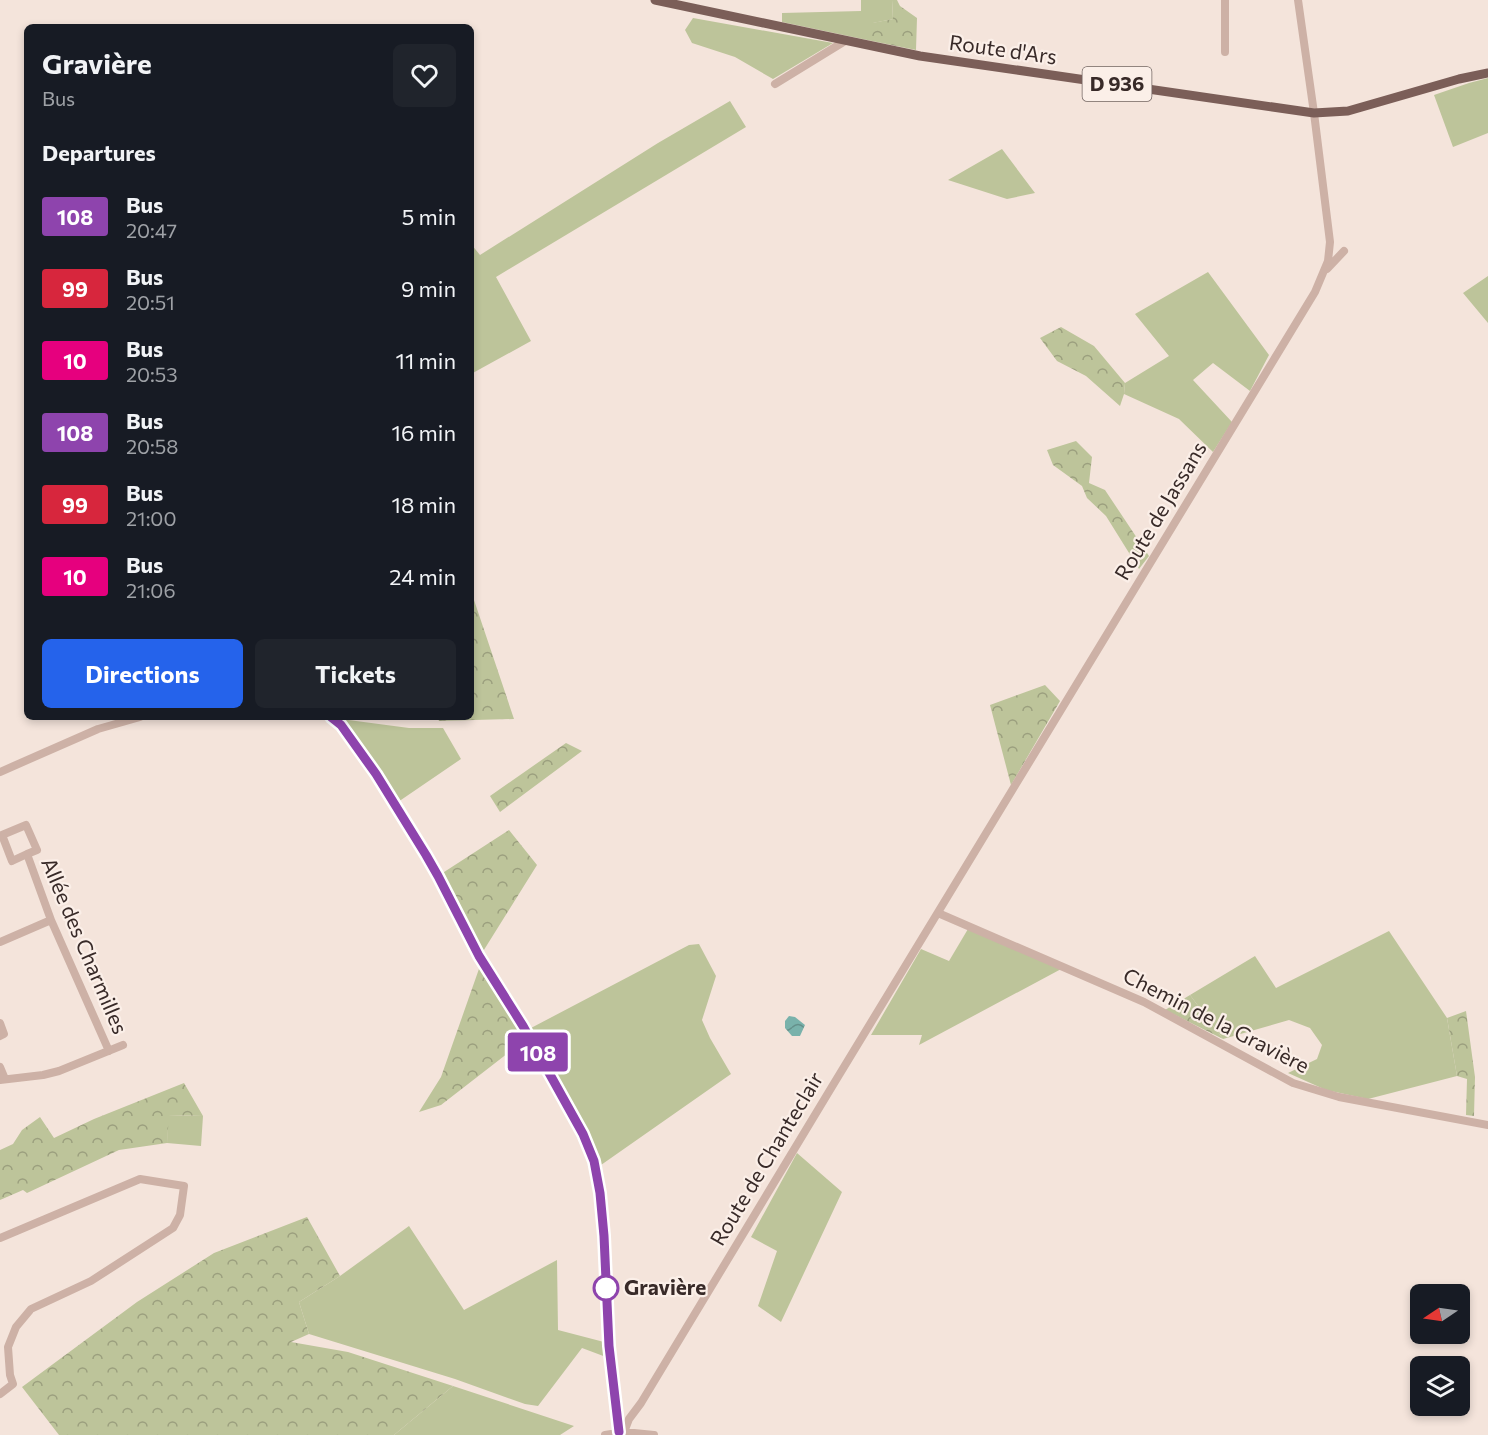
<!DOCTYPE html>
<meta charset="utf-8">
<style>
:root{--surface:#171b24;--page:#20242c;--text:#f1f3f6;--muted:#9ea1a6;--accent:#2563eb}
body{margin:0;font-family:Commissioner,sans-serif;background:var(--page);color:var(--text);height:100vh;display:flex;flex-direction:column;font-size:22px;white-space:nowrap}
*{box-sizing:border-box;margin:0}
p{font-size:20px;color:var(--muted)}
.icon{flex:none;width:33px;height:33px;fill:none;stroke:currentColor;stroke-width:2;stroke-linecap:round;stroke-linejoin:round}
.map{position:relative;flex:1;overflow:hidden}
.panel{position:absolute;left:24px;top:24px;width:450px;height:696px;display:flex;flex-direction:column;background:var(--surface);border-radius:9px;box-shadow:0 3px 9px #0003}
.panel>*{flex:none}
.badge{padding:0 12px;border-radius:4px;font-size:21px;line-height:39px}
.needle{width:39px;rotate:257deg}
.buttons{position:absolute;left:1410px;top:1284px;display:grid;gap:12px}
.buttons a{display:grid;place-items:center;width:60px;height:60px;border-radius:9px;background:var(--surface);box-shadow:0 3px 9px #0003;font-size:30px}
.map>.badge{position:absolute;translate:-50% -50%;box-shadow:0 0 0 3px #fff}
h2{padding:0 18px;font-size:22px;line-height:54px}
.round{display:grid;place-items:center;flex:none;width:63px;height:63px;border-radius:9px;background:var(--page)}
.summary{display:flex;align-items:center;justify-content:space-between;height:102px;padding:0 18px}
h1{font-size:28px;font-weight:700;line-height:45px}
.button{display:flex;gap:12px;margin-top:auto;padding:12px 18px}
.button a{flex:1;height:69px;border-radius:9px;background:var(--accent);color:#fff;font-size:24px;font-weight:700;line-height:69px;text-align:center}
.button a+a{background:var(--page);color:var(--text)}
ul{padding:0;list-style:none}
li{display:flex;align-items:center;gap:18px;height:72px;padding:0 18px}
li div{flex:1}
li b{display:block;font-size:22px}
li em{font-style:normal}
li .badge{min-width:66px;font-weight:700;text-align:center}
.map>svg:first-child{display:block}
.grass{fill:#bdc49a}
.forest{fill:url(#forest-crowns)}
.water{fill:url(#water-waves)}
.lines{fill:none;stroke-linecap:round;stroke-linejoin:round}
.minor{stroke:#cdb1a6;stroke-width:8}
.major{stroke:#7b5e58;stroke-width:9}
.line-casing{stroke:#fff;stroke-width:14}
.line{stroke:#8e44ad;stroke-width:9}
.stop-dot{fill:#fff;stroke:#8e44ad;stroke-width:3}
.labels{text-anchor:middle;stroke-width:4.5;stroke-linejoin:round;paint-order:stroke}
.shield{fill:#fbefe8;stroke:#726562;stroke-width:1.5}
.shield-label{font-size:20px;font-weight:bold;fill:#382a28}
.street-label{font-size:21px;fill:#382a28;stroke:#fbefe8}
.stop-label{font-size:21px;font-weight:bold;fill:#382a28;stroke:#fbefe8;text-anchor:start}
</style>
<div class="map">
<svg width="1488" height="1435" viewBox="0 0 1488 1435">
<defs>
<pattern id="forest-crowns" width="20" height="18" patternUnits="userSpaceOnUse" patternTransform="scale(1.5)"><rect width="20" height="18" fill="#bdc49a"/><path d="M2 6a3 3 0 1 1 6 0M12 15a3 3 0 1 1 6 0" fill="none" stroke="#9b9f7e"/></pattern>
<pattern id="water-waves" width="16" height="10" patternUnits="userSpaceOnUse" patternTransform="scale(1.5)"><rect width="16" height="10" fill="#79b2ab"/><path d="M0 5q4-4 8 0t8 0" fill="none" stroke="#64918b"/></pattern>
</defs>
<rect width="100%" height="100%" fill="#f4e4db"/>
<path class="grass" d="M861,0H892L893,19L873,23L872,41L782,22V13L861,11Z
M693,18L833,43L773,79L735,57L692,43L685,30Z
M1488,78V133L1453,147L1434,95L1469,83Z
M730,101L746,127L496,277L531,341L471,374V244L480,255L658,143Z
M1002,149L1035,193L1007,199L948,180Z
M1208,272L1269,355L1250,391L1213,363L1193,380L1232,422L1213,452L1179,419L1124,394L1125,383L1169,356L1135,314Z
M1488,276V323L1463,293Z
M341,719L409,728H443L461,759L398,802L365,750Z
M968,929L1063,968L919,1045L922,1035H871L921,949L949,961Z
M1389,931L1447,1018L1457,1076L1368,1099L1326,1090L1288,1073L1317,1059L1322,1045L1310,1028L1289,1020L1223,1039L1190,995L1255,956L1276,988Z
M699,944L716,976L702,1020L710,1038L731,1074L601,1165L588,1132L531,1028L689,945Z
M168,1115L203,1116L201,1146L167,1143Z
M797,1153L842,1192L781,1322L758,1306L777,1251L751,1237Z
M409,1226L464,1310L557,1260L558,1330L604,1342L606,1357L582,1348L538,1406L525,1404L455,1379L309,1334L299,1302L340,1276Z
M453,1386L574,1426L560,1435H394Z"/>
<path class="forest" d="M892,0H897L900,6L917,18L916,50L872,41V23L893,19Z
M1061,327L1094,346L1125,383L1124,394L1120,406L1086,376L1057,361L1040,338Z
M1076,441L1092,457L1089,483L1105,490L1149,556L1139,569L1106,516L1087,498L1082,486L1053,465L1047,450Z
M471,588L474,600L514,719L439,721L437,717H471Z
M1045,685L1060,701L1011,785L990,705Z
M566,743L582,751L500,812L490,796Z
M509,830L537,865L482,953L441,874Z
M480,966L526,1039L441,1105L419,1112L441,1077Z
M1190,995L1223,1039L1165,1010Z
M1466,1011L1475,1077L1474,1116L1466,1115L1467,1079L1457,1076L1447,1018Z
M184,1083L203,1116L169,1115L167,1143L119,1150L27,1193L23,1190L0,1200V1150L13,1144L22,1130L40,1117L54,1138L94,1119Z
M307,1217L340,1276L299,1302L309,1334L291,1342L348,1352L453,1386L394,1435H59L22,1387L137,1302L214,1253Z"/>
<path class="water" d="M789,1016L795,1017L805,1025L800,1036H792L785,1028V1021Z"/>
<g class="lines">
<path class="minor" d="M1225,52V0
M775,84L845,41
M1327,269L1344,251
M331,717L341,725L376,774L438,876L479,956L523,1026L583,1134L594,1161L600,1193L604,1236L609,1346L619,1432
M0,772L98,729L140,717
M27,854L37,850L26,825L2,835L12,861L27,854L51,920L109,1051
M938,913L1144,1002L1293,1083L1339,1097L1488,1125
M0,942L51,920
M0,1023L4,1034L0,1036
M0,1067L5,1079
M0,1080L43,1075L59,1071L123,1045
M0,1238L140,1179L184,1186L180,1215L173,1228L91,1281L31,1309L16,1327L8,1347L10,1375L13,1384L0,1394
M624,1432L629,1419L641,1403L833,1085L1315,292L1328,261L1330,242L1314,113L1298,0
M605,1435L624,1432L654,1435"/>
<path class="major" d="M655,0L920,56L1314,113L1348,111L1459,79L1488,73"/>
</g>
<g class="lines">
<g class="line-casing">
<path id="line" d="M331,717L341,725L376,774L426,855L438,876L479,956L523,1026L583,1134L594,1161L600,1193L604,1236L609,1346L619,1432"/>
</g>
<use href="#line" class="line"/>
</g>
<circle class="stop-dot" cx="606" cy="1288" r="12"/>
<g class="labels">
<rect class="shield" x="1082.5" y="67" width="69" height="34" rx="4.5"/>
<g class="shield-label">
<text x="1117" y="91">D 936</text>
</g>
<g class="street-label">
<text transform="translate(1003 50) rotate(8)" y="7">Route d'Ars</text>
<text transform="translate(1161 511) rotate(-59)" y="7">Route de Jassans</text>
<text transform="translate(84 946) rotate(67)" y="7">Allée des Charmilles</text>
<text transform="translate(1216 1021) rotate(27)" y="7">Chemin de la Gravière</text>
<text transform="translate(767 1159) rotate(-59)" y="7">Route de Chanteclair</text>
</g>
<g class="stop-label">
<text x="624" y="1295">Gravière</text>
</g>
</g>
</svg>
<div class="buttons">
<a><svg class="needle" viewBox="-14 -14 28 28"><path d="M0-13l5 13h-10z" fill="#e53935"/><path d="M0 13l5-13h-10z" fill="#9ea1a6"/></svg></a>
<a><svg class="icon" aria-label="layers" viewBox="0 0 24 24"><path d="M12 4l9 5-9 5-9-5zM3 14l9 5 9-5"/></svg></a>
</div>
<b class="badge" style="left:538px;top:1052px;background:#8e44ad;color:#fff">108</b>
<section class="panel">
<div class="summary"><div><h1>Gravière</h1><p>Bus</p></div><a class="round"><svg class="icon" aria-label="heart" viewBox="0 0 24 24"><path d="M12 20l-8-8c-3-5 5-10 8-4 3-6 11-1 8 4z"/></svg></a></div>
<h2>Departures</h2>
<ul>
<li><span class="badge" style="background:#8e44ad;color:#fff">108</span><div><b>Bus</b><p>20:47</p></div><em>5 min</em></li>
<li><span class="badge" style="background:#d7263d;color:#fff">99</span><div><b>Bus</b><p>20:51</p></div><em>9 min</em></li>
<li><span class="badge" style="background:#e6007e;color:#fff">10</span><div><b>Bus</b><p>20:53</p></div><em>11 min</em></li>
<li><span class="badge" style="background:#8e44ad;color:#fff">108</span><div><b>Bus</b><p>20:58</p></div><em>16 min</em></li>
<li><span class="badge" style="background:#d7263d;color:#fff">99</span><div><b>Bus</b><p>21:00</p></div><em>18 min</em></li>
<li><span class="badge" style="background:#e6007e;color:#fff">10</span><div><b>Bus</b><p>21:06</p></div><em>24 min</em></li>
</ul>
<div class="button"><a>Directions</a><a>Tickets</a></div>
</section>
</div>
